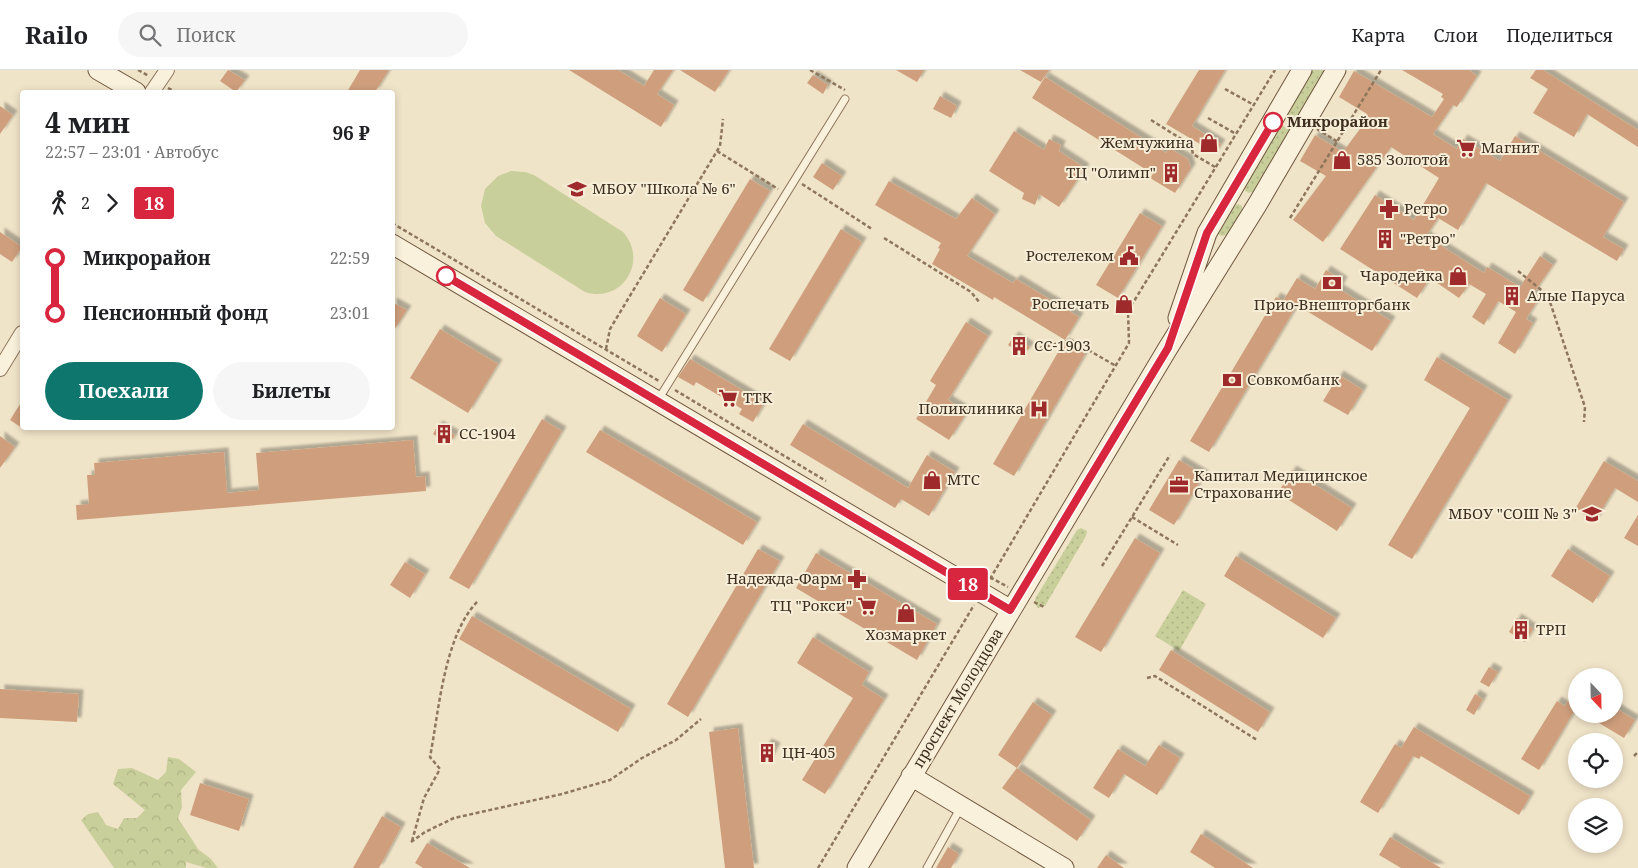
<!DOCTYPE html>
<html lang="ru">
<meta charset="utf-8">
<style>
:root{--surface:#fff;--page:#f6f6f6;--text:#202124;--muted:#757577;--line:#e0e0e0;--accent:#0f766e}
body{margin:0;font-family:"Noto Serif",serif;background:var(--page);color:var(--text);height:100vh;display:flex;flex-direction:column;font-size:19px;white-space:nowrap}
*{box-sizing:border-box;margin:0}
p{font-size:16px;color:var(--muted)}
.icon{flex:none;width:28px;height:28px;fill:none;stroke:currentColor;stroke-width:2;stroke-linecap:round;stroke-linejoin:round}
.map{position:relative;flex:1;overflow:hidden}
.drawer{position:absolute;left:20px;top:20px;width:375px;height:340px;display:flex;flex-direction:column;background:var(--surface);border-radius:5px;box-shadow:0 2px 8px #0003}
.drawer>*{flex:none}
.badge{padding:0 10px;border-radius:4px;font-size:18px;line-height:32px}
.needle{width:32px;rotate:158deg}
.fabs{position:absolute;left:1568px;top:598px;display:grid;gap:10px}
.fabs a{display:grid;place-items:center;width:55px;height:55px;border-radius:50%;background:var(--surface);box-shadow:0 2px 8px #0003;font-size:25px}
.map>.badge{position:absolute;translate:-50% -50%;box-shadow:0 0 0 2px #fff}
.legs{display:flex;align-items:center;gap:8px;height:55px;padding:0 25px;font-size:16px}
.legs p{margin-inline-start:auto}
.summary{display:flex;align-items:center;justify-content:space-between;height:85px;padding:0 25px}
h1{font-size:28px;font-weight:700;line-height:38px}
.cta{display:flex;gap:10px;margin-top:auto;padding:10px 25px}
.cta a{flex:1;height:58px;border-radius:30px;background:var(--accent);color:#fff;font-size:20px;font-weight:700;line-height:58px;text-align:center}
.cta a+a{background:var(--page);color:var(--text)}
ul{padding:0 25px;list-style:none}
li{display:flex;align-items:center;gap:18px;height:55px;font-size:19px}
li i{display:grid;place-items:center;width:8px;height:100%;margin:0 6px;background:currentColor}
li i::after{content:'';width:12px;height:12px;margin:-6px;border:4px solid;border-radius:50%;background:var(--surface)}
li p{margin-inline-start:auto}
li:first-child i{background:linear-gradient(#0000 50%,currentColor 0)}
li:last-child i{background:linear-gradient(currentColor 50%,#0000 0)}
header{display:flex;align-items:center;gap:30px;box-sizing:border-box;height:70px;padding:0 25px;background:var(--surface);border-bottom:1px solid var(--line)}
header strong{font-size:24px}
nav{display:flex;gap:28px;margin-inline-start:auto;font-size:18px}
.search{width:350px;height:45px;background:var(--page);display:flex;align-items:center;gap:12px;box-sizing:border-box;padding:0 18px;border-radius:28px;color:var(--muted);font-size:19px}
.map>svg:first-child{display:block}
.green{fill:url(#green-dots)}
.forest{fill:url(#forest-crowns)}
.pitch{fill:#c9cf9b}
.building{fill:#cf9f7d;filter:url(#shadow)}
.lines{fill:none;stroke-linecap:round;stroke-linejoin:round}
.lane-casing{stroke:#8d765c;stroke-width:9}
.street-casing{stroke:#8d765c;stroke-width:16}
.secondary-casing{stroke:#6f573f;stroke-width:21}
.path{stroke:#8d765c;stroke-width:2.5;stroke-dasharray:4 2.5;stroke-linecap:butt}
.lane{stroke:#faf1dc;stroke-width:7}
.street{stroke:#faf1dc;stroke-width:14}
.secondary{stroke:#faf1dc;stroke-width:19}
.line-1-casing{stroke:#fff;stroke-width:11}
.line-1{stroke:#d7263d;stroke-width:8}
.stop-1-dot{fill:#fff;stroke:#d7263d;stroke-width:2.5}
.labels{text-anchor:middle;stroke-width:4;stroke-linejoin:round;paint-order:stroke}
.stop-label{font-size:15px;font-weight:bold;fill:#3d2e20;stroke:#f7eed8;text-anchor:start}
.poi-label{font-size:15px;fill:#3d2e20;stroke:#f7eed8;text-anchor:start}
.street-label{font-size:15px;fill:#3d2e20;stroke:#f7eed8}
</style>
<header>
<strong>Railo</strong>
<div class="search"><svg class="icon" aria-label="search" viewBox="0 0 24 24"><circle cx="10" cy="10" r="6"/><path d="M15 15l6 6"/></svg>Поиск</div>
<nav><a>Карта</a><a>Слои</a><a>Поделиться</a></nav>
</header>
<div class="map">
<svg width="1638" height="798" viewBox="0 0 1638 798">
<defs>
<pattern id="green-dots" width="8" height="8" patternUnits="userSpaceOnUse" patternTransform="scale(1.25)"><rect width="8" height="8" fill="#c9cf9b"/><path d="M2 2h.1M6 6h.1" fill="none" stroke="#aeb285" stroke-width="1.8" stroke-linecap="round"/></pattern>
<pattern id="forest-crowns" width="20" height="18" patternUnits="userSpaceOnUse" patternTransform="scale(1.25)"><rect width="20" height="18" fill="#c9cf9b"/><path d="M2 6a3 3 0 1 1 6 0M12 15a3 3 0 1 1 6 0" fill="none" stroke="#aeb285"/></pattern>
<filter id="shadow"><feDropShadow dx="4.5" dy="-4.5" stdDeviation="1" flood-color="#0004"/></filter>
</defs>
<rect width="100%" height="100%" fill="#f0e4c8"/>
<path class="green" d="M1311,0H1326L1296,51L1285,44Z
M1281,55L1291,60L1255,121L1249,123L1245,121V117Z
M1238,134L1242,136V142L1227,165L1222,166L1218,164V160L1233,136Z
M1081,458L1087,461L1086,466L1045,536L1038,538L1035,534V529L1077,460Z
M1183,520L1206,534L1179,581L1155,566Z"/>
<path class="forest" d="M168,687L179,689L196,702L181,720L182,737L178,748L198,779L211,789L218,798H206L186,792V798H114L81,750L88,744L98,742L106,755L118,759L124,748H137L145,740L113,714L118,699L132,698L158,710L166,702Z"/>
<path class="pitch" d="M511,101L525,102L534,105L623,162C649,191 622,234 585,222L496,166L485,153L481,136L485,119L498,106Z"/>
<path class="building" d="M228,0L245,10L236,22L220,11Z
M360,0H389L375,22H347Z
M569,0H618L644,16L654,0H673L657,24L674,35L661,57Z
M680,0H729L715,22Z
M896,0H924L917,12Z
M1020,0H1049L1041,12Z
M1199,0H1225L1192,56L1221,74L1215,83L1166,54Z
M1402,0H1469L1477,6L1457,37L1453,35L1433,64L1457,79L1463,69L1500,91L1515,66L1624,132L1603,167L1624,179L1617,191L1486,113L1458,160L1438,148L1426,166L1484,203L1487,197L1520,217L1540,186L1553,195L1533,224L1539,228L1526,249L1533,253L1515,284L1498,273L1516,242L1498,231L1484,255L1472,247L1486,224L1469,214L1459,228L1430,208L1417,228L1340,179L1375,125L1414,150L1439,108L1391,77L1323,172L1293,150L1326,106L1300,91L1315,65L1343,82L1368,48L1366,46L1367,44L1339,27L1354,1L1432,47L1444,29L1441,27L1443,24Z
M1536,0H1543L1638,60V77L1587,44L1574,67L1533,43L1548,19L1530,8Z
M813,5L828,15L823,24L807,13Z
M1045,7L1166,83L1169,78L1188,89L1191,98L1175,123L1150,108L1153,104L1032,28Z
M940,26L957,36L951,48L933,39Z
M0,36L13,45L0,64Z
M1014,61L1044,80L1049,69L1061,75L1059,81L1085,98L1059,137L1039,124L1035,135L1022,129L1024,123L989,101Z
M822,93L842,106L833,120L813,107Z
M750,109L770,121L703,232L683,220Z
M889,111L956,149L972,128L995,144L967,186L1013,213L1016,209L1079,247L1065,270L994,227L993,230L932,194L940,179L938,178L941,173L875,135Z
M1140,143L1162,156L1118,228L1096,215Z
M841,159L862,172L790,291L769,279Z
M0,162L22,177L12,192L0,184Z
M1326,200L1343,211L1339,219L1391,251L1372,281L1297,235L1209,382L1190,371L1276,227L1283,231L1297,208L1315,219Z
M660,228L686,244L662,282L637,266Z
M392,232L407,240L392,263Z
M966,252L988,266L948,330L967,342L949,370L916,349L936,315L930,311Z
M440,259L498,294L468,343L410,308Z
M1014,266L1030,277L1023,285L1008,275Z
M1064,272L1085,284L1014,406L993,394Z
M1437,287L1508,330L1412,489L1388,475L1470,338L1424,310Z
M690,289L764,333L753,352L739,344L742,339L696,312L694,316L678,307Z
M1339,305L1363,320L1348,345L1323,331Z
M22,331V358L10,350Z
M542,349L562,361L469,519L449,508Z
M803,354L908,418L927,385L955,402L929,446L901,429L895,438L790,375Z
M438,355L455,365L449,374L433,364Z
M600,360L757,452L743,475L586,382Z
M0,366L15,377L0,398Z
M413,370L416,407L425,406L426,421L77,450L76,435L89,434L87,405H95L94,393L224,382L227,423L259,420L256,383Z
M1179,390L1204,405L1174,455L1149,440Z
M1604,391L1638,411V432L1615,418L1595,451L1575,439Z
M1292,400L1352,438L1337,461L1278,423Z
M1638,445V476L1624,468Z
M1135,468L1160,483L1101,582L1075,567Z
M758,479L780,491L688,647L667,634Z
M1568,479L1610,506L1593,533L1551,506Z
M816,483L937,554L917,590L796,518Z
M1236,486L1336,548L1323,568L1224,506Z
M405,492L425,504L410,528L390,515Z
M472,546L631,639L618,662L459,569Z
M1517,548L1533,559L1525,572L1509,562Z
M813,567L869,602L862,615L884,629L825,724L802,710L853,628L797,593Z
M1171,580L1270,642L1258,662L1159,600Z
M1489,597L1498,602L1489,617L1480,612Z
M1576,617V638L1539,700L1521,689L1557,631L1565,636Z
M0,619L79,624L77,652L0,648Z
M1475,624L1483,629L1474,645L1466,640Z
M1033,632L1052,645L1017,698L998,685Z
M1614,637L1635,650L1624,668L1584,644H1614Z
M1414,657L1530,726L1519,745L1421,686L1419,689L1413,686L1378,743L1360,732L1395,674L1401,678Z
M738,658L746,731L754,798H725L709,662Z
M767,673L776,677L768,693L759,689Z
M1159,675L1180,688L1157,725L1124,704L1109,728L1093,718L1118,679L1145,696Z
M1017,698L1091,750L1077,771L1002,718Z
M200,713L249,729L239,761L190,745Z
M382,746L401,757L379,798H353Z
M1201,764L1215,773L1253,798H1215L1190,782Z
M1390,767L1403,775L1441,798H1401L1379,785Z
M427,773L470,798H423L415,793Z
M948,777L959,784L951,798H936Z
M1106,785L1124,798H1097Z"/>
<g class="lines">
<g class="lane-casing">
<path id="lane" d="M658,330L845,29
M927,798L961,737"/>
</g>
<g class="street-casing">
<path id="street" d="M152,22L167,0
M0,299L22,263"/>
</g>
<g class="secondary-casing">
<path id="secondary" d="M98,0L136,22
M392,174L1011,540
M1178,248L1207,163L1302,0
M911,706L1064,798
M857,798L1168,278L1257,135L1336,0"/>
</g>
<path class="path" d="M138,0L149,6
M810,0L845,20
M168,18L176,22
M1225,19L1254,35
M1208,48L1236,64
M1151,50L1191,75L1193,84L1215,97
M1317,59L1338,72
M717,81L778,119
M802,114L872,159
M1290,148L1381,0
M392,153L659,311
M884,168L971,222L980,233
M1518,201L1545,223L1549,229L1585,337L1584,352
M1040,278L1071,270L1116,296
M606,279L610,259L720,76L723,49
M675,320L826,411
M1132,447L1178,475
M1102,496L1170,385
M973,498L1008,517
M990,509L1129,273L1128,241L1275,0
M1034,532L1044,537
M1147,608L1155,606L1257,670
M1634,686L1638,682
M412,771L424,728L440,699L430,687C439,641 444,565 478,531
M411,772L425,762L454,748L562,724L610,710L642,688L676,670L701,649
M818,798L974,535"/>
<use href="#lane" class="lane"/>
<use href="#street" class="street"/>
<use href="#secondary" class="secondary"/>
</g>
<g class="lines">
<g class="line-1-casing">
<path id="line-1" d="M446,206L1010,540L1168,278L1207,163L1273,52"/>
</g>
<use href="#line-1" class="line-1"/>
</g>
<defs>
<g id="shop-bare" transform="scale(1.5)"><path d="M-5-2.5h2.3a2.7 3.5 0 0 1 5.4 0H5L5.5 6h-11ZM-1.5-2.5h3a1.5 2.3 0 0 0-3 0Z" fill="#9e2a2b" stroke="#f7eed8" stroke-width="2.5" paint-order="stroke"/></g>
<g id="supermarket-bare" transform="scale(1.5)"><path d="M-6-5.5h2.5l.6 2H6L4.5 2H-2.5L-4.4-4H-6ZM-1.5 3.2a1.3 1.3 0 1 0 .1 0ZM3 3.2a1.3 1.3 0 1 0 .1 0Z" fill="#9e2a2b" stroke="#f7eed8" stroke-width="2.5" paint-order="stroke"/></g>
<g id="building-bare" transform="scale(1.5)"><path d="M-4-6H4V6H1V3H-1V6H-4ZM-2.5-4.3h1.7v1.8h-1.7ZM.8-4.3h1.7v1.8H.8ZM-2.5-1h1.7V.8h-1.7ZM.8-1h1.7V.8H.8Z" fill="#9e2a2b" stroke="#f7eed8" stroke-width="2.5" paint-order="stroke"/></g>
<g id="school-bare" transform="scale(1.5)"><path d="M0-5L7-2L0 1L-7-2ZM-4 1L0 2.5L4 1V4Q0 6-4 4Z" fill="#9e2a2b" stroke="#f7eed8" stroke-width="2.5" paint-order="stroke"/></g>
<g id="pharmacy-bare" transform="scale(1.5)"><path d="M-2-6h4v4h4v4h-4v4h-4v-4h-4v-4h4Z" fill="#9e2a2b" stroke="#f7eed8" stroke-width="2.5" paint-order="stroke"/></g>
<g id="civic-bare" transform="scale(1.5)"><path d="M-.6-6.5H3V-4.5H.6V-3L4-1V1h2V6H-6V1h2V-1L-.6-3ZM-1.2 2.5V6h2.4V2.5Z" fill="#9e2a2b" stroke="#f7eed8" stroke-width="2.5" paint-order="stroke"/></g>
<g id="bank-bare" transform="scale(1.5)"><path d="M-6-4H6V4H-6ZM0-2.3a2.3 2.3 0 1 0 0 4.6a2.3 2.3 0 1 0 0-4.6Z" fill="#9e2a2b" stroke="#f7eed8" stroke-width="2.5" paint-order="stroke"/></g>
<g id="hospital-bare" transform="scale(1.5)"><path d="M-5-5h3v3.5h4V-5h3V5h-3V1.5h-4V5h-3Z" fill="#9e2a2b" stroke="#f7eed8" stroke-width="2.5" paint-order="stroke"/></g>
<g id="office-bare" transform="scale(1.5)"><path d="M-6-3h4V-5.5h4V-3h4V5H-6ZM-1-4.5V-3h2v-1.5ZM-6 0V1H6V0Z" fill="#9e2a2b" stroke="#f7eed8" stroke-width="2.5" paint-order="stroke"/></g>
</defs>
<g fill-rule="evenodd">
<use href="#shop-bare" x="1209" y="73"/>
<use href="#supermarket-bare" x="1466" y="78"/>
<use href="#shop-bare" x="1342" y="90"/>
<use href="#building-bare" x="1171" y="103"/>
<use href="#school-bare" x="577" y="119"/>
<use href="#pharmacy-bare" x="1389" y="139"/>
<use href="#building-bare" x="1385" y="169"/>
<use href="#civic-bare" x="1129" y="186"/>
<use href="#shop-bare" x="1458" y="206"/>
<use href="#bank-bare" x="1332" y="213"/>
<use href="#building-bare" x="1512" y="226"/>
<use href="#shop-bare" x="1124" y="234"/>
<use href="#building-bare" x="1019" y="276"/>
<use href="#bank-bare" x="1232" y="310"/>
<use href="#supermarket-bare" x="728" y="328"/>
<use href="#hospital-bare" x="1039" y="339"/>
<use href="#building-bare" x="444" y="364"/>
<use href="#shop-bare" x="932" y="410"/>
<use href="#office-bare" x="1179" y="415"/>
<use href="#school-bare" x="1592" y="444"/>
<use href="#pharmacy-bare" x="857" y="509"/>
<use href="#supermarket-bare" x="867" y="536"/>
<use href="#shop-bare" x="906" y="543"/>
<use href="#building-bare" x="1521" y="560"/>
<use href="#building-bare" x="767" y="683"/>
</g>
<g class="stop-1-dot">
<circle cx="1273" cy="52" r="9"/>
<circle cx="446" cy="206" r="9"/>
</g>
<g class="labels">
<g class="stop-label">
<text x="1287" y="57">Микрорайон</text>
</g>
<g class="poi-label">
<text x="1194" y="78" text-anchor="end">Жемчужина</text>
<text x="1481" y="83">Магнит</text>
<text x="1357" y="95">585 Золотой</text>
<text x="1156" y="108" text-anchor="end">ТЦ "Олимп"</text>
<text x="592" y="124">МБОУ "Школа № 6"</text>
<text x="1404" y="144">Ретро</text>
<text x="1400" y="174">"Ретро"</text>
<text x="1114" y="191" text-anchor="end">Ростелеком</text>
<text x="1443" y="211" text-anchor="end">Чародейка</text>
<text x="1527" y="231">Алые Паруса</text>
<text x="1109" y="239" text-anchor="end">Роспечать</text>
<text x="1332" y="240" text-anchor="middle">Прио-Внешторгбанк</text>
<text x="1034" y="281">СС-1903</text>
<text x="1247" y="315">Совкомбанк</text>
<text x="743" y="333">ТТК</text>
<text x="1024" y="344" text-anchor="end">Поликлиника</text>
<text x="459" y="369">СС-1904</text>
<text x="1194" y="411">Капитал Медицинское<tspan x="1194" dy="17">Страхование</tspan></text>
<text x="947" y="415">МТС</text>
<text x="1577" y="449" text-anchor="end">МБОУ "СОШ № 3"</text>
<text x="842" y="514" text-anchor="end">Надежда-Фарм</text>
<text x="852" y="541" text-anchor="end">ТЦ "Рокси"</text>
<text x="1536" y="565">ТРП</text>
<text x="906" y="570" text-anchor="middle">Хозмаркет</text>
<text x="782" y="688">ЦН-405</text>
</g>
<g class="street-label">
<text transform="translate(958 628) rotate(-59)" y="5">проспект Молодцова</text>
</g>
</g>
</svg>
<div class="fabs">
<a><svg class="needle" viewBox="-14 -14 28 28"><path d="M0-13l5 13h-10z" fill="#e53935"/><path d="M0 13l5-13h-10z" fill="#757577"/></svg></a>
<a><svg class="icon" aria-label="locate" viewBox="0 0 24 24"><circle cx="12" cy="12" r="6"/><path d="M12 2v4M12 18v4M2 12h4M18 12h4"/></svg></a>
<a><svg class="icon" aria-label="layers" viewBox="0 0 24 24"><path d="M12 4l9 5-9 5-9-5zM3 14l9 5 9-5"/></svg></a>
</div>
<b class="badge" style="left:968px;top:514px;background:#d7263d;color:#fff">18</b>
<section class="drawer">
<div class="summary"><div><h1>4 мин</h1><p>22:57 – 23:01 · Автобус</p></div><b>96 ₽</b></div>
<div class="legs"><svg class="icon" aria-label="walk" viewBox="0 0 24 24"><circle cx="13" cy="4" r="2"/><path d="M13 8l-2 6 4 7M11 14l-3 7M7 12l3-4h3l4 4"/></svg>2<svg class="icon" aria-label="forward" viewBox="0 0 24 24"><path d="M9 5l7 7-7 7"/></svg><b class="badge" style="background:#d7263d;color:#fff">18</b></div>
<ul>
<li><i style="color:#d7263d"></i><b>Микрорайон</b><p>22:59</p></li>
<li><i style="color:#d7263d"></i><b>Пенсионный фонд</b><p>23:01</p></li>
</ul>
<div class="cta"><a>Поехали</a><a>Билеты</a></div>
</section>
</div>
